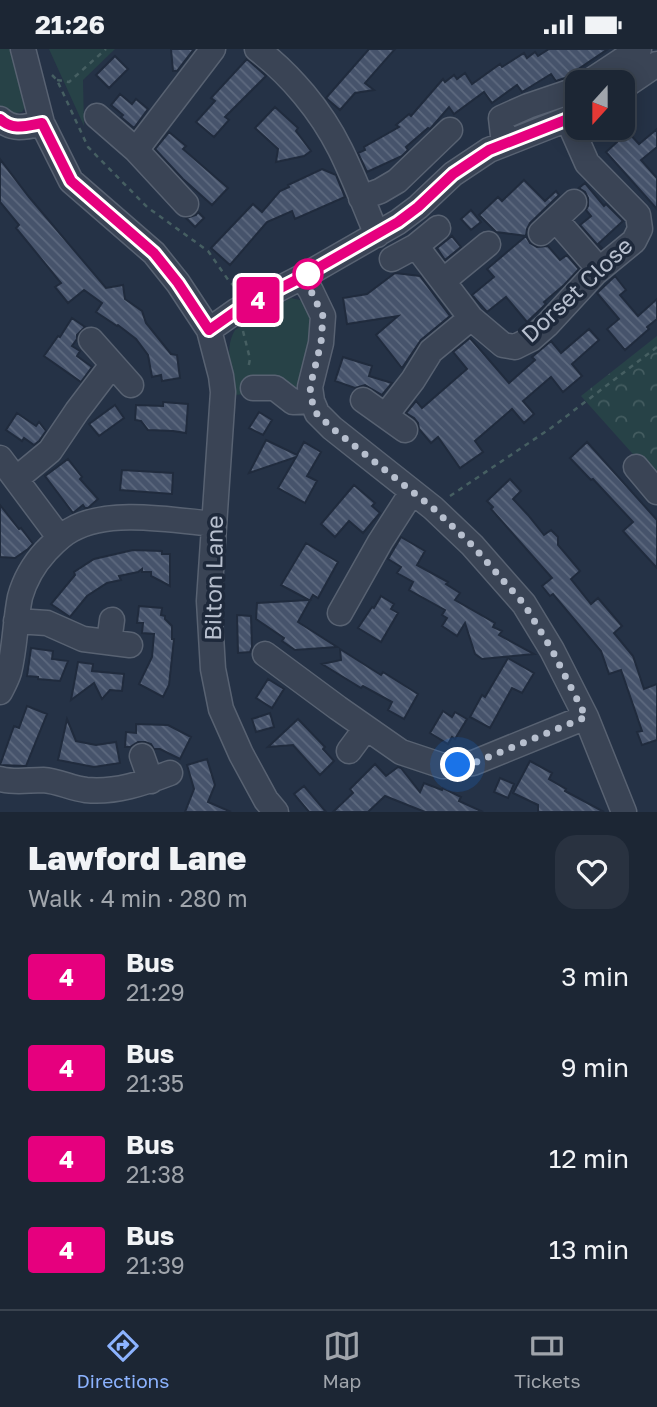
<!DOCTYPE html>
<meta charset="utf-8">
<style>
:root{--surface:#1c2634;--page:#293240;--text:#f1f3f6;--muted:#a0a5ac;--line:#3a434f;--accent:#8cb3ff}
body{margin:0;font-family:"Golos Text",sans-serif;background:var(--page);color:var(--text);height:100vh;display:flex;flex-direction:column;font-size:26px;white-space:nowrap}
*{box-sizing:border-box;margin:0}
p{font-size:23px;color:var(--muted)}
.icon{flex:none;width:38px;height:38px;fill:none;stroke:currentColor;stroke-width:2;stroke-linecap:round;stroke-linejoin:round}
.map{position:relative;height:763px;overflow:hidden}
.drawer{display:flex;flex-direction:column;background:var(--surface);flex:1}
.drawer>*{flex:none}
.badge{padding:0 14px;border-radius:5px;font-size:24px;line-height:46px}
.needle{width:46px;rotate:201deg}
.controls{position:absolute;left:565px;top:21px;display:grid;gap:14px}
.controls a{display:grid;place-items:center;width:70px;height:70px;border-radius:14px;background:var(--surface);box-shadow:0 4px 18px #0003,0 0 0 2px var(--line);font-size:35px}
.you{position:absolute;width:35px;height:35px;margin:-18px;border:5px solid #fff;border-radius:50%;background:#1a73e8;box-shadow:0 0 0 10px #1a73e833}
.map>.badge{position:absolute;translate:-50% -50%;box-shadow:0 0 0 4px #fff}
.round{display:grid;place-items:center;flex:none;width:74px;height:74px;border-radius:21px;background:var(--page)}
.headline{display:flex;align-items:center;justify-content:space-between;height:119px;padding:0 28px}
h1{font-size:33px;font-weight:800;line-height:52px}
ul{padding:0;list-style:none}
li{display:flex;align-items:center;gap:21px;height:91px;padding:0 28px}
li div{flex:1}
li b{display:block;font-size:26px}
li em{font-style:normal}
li .badge{min-width:77px;font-weight:700;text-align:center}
.status{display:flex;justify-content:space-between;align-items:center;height:49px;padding:0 35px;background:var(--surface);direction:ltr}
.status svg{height:19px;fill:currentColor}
.tab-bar{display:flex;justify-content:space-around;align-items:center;height:98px;border-top:2px solid var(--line);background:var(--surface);font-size:19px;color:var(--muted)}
.tab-bar a{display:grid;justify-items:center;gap:4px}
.tab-bar .on{color:var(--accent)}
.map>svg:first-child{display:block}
.green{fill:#274247}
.forest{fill:url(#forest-crowns)}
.building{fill:url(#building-back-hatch);stroke:#202b3d;stroke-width:2}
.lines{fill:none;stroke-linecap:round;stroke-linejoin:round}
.minor-casing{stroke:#586272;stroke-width:27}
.path{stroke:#465f62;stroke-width:2.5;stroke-dasharray:5 5;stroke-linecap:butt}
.minor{stroke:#3a4455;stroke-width:24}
.line-casing{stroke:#fff;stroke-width:16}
.line{stroke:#e6007e;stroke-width:10}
.walk{stroke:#b7bfce;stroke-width:7;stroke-dasharray:0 12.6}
.stop-dot{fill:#fff;stroke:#e6007e;stroke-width:3.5}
.labels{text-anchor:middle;stroke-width:7;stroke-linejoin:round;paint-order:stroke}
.street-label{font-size:23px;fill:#b7bfce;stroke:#1e293b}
</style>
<div class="status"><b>21:26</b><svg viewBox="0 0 49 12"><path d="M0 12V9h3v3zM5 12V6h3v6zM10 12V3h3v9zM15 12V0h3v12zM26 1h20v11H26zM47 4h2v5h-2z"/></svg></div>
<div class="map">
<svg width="657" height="763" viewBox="0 0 657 763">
<defs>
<pattern id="forest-crowns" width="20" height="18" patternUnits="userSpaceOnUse" patternTransform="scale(1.75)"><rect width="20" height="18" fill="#274247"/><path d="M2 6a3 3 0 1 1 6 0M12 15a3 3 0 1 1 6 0" fill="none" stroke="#445c60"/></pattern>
<pattern id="building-back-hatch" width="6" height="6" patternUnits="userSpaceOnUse" patternTransform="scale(1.75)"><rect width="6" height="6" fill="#46536b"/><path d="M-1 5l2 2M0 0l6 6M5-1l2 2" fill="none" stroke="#5e6a7f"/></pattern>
</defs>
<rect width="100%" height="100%" fill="#253246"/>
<path class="green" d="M0,0H12L17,26L27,55L22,63L10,65L0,61Z
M49,0H115L83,31L84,77Z
M291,249L300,251L312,258L316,275L305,325L295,340L235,346C233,324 223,301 235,281Z"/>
<path class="forest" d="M657,287V432L581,347Z"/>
<path class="building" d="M171,0H194L177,22H173Z
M369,0H395L365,34L374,41L355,44L340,61L326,49Z
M549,0H608L565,29L556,32L551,25L522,43L517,36L492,54L484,43L454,65L449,58L430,80L428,79L406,98L408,101L402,107L367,123L358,104L365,101L364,98L399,78L396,76L409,65L411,67L443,30L445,33L454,26L457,30L465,24L472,35L500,15L502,18L524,4L527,9L535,3L538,7Z
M115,7L128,20L109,39L96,26Z
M247,10L266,27L225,68L229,71L214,88L196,73L215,52L211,49Z
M120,45L132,55L136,50L148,60L134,79L121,68L123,66L111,56Z
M275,58L298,79L296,82L311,102L304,107L276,113L278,100L255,79Z
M657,80V98L641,111L657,129V160L606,103L628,83L639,95Z
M169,83L186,97L183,100L228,139L212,156L183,130L155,100Z
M0,110L29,148L106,239L123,236L125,250L142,262L146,274L171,305L177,306L180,329L162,332L161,326L152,328L148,306L136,290L118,276L117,277L96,263L102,254L84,241L68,254L55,238L61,234L16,179L19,176L0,153Z
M322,120L336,126L345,148L295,170L292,162L267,173L230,216L211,199L253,155L262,163L280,142L289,138L288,136Z
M524,131L545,152L556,142L559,146L530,174L527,180L526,187L530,194L537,198L548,197L560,211L567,206L579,220L564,236L544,253L546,255L527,273L506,248L487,263L472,246L494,228L487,220L526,187L496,183L479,166L498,148L502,152Z
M585,134L604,157L606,155L623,172L598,195L602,199L601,200L580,176L591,167L586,161L588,157V149L585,143L579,139Z
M471,161L481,173L471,181L461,170Z
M198,163L204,169L195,178L186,169L196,166Z
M452,187L461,198L445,211L437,199Z
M395,224L420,227L450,267L421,291L402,319L376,286L398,267L347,275L343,249L367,245Z
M615,227L626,241L620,246L638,267L657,250V270L647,278L649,280L625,301L607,280L619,270L597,244Z
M72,269L85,278L77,286V290L72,297L80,302L77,307L92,318L81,333L44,307L58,287L60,288Z
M589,280L599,291L572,315L582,327L563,343L551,328L523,352L534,365L524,374L512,360L475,392L483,403L460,419L438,388L431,394L419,380L418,374L414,369L406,364L416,352L422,359L467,320L453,303L470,289L509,334L535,311L532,308L551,292L561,304Z
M343,308L372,317L369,327L392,334L382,346L365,336L355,339L335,332Z
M163,353L188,355L186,384L173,382L148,381L141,372L135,371L136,356L163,357Z
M115,356L124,369L99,387L89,375Z
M259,363L272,371L263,386L249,379Z
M17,364L36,377L39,373L46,382L39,392L34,396L24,389L22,392L6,381Z
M266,391L297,406L304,393L321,403L307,427L317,432L305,454L278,439L296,408L249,424Z
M587,393L657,471V519L623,482L633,473L593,430L591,431L570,409Z
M68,410L82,428L80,430L98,450L88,459H85L83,456L73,464L45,427Z
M122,421L173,424L172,445L120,441Z
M510,430L521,442L513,450L528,466L544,486L551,481L558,488V496L580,522L571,530L591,555L598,549L622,577L614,584L633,607L644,640L657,635V691L642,696L637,683L642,682L621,621L609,625L601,602L553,545L550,547L542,537L552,529L491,460L493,458L487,452Z
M354,436L375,454L372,457L380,464L363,484L349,472L335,488L321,475Z
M0,456L19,480L21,479L33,495L28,500L15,509L0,508Z
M401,488L425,502L417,516L448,533L446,535L460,544L455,551L495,574L493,578L502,582L499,586L534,605L482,610L475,605L465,574L457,587L442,577L447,569L442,566L445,561L409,541L413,533L397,524L401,518L388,510Z
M306,494L338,513L318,549L313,546L298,573L337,598L295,601L282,592L284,589L256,570L257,554L309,551L281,536Z
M133,501L162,502V505H170V537L151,527V523H142V520L138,523L119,527L121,531L107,534L87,547L70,568L51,555L75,526L74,523L94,510Z
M381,547L394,555L391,560L398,564L381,593L358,579L372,558L374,559Z
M139,557L162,559L161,566L165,567V570L172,577V590H174L169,636L163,648L139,635L152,608L154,585L142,584L143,574H137Z
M237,566L251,567L252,598L250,603L238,604Z
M31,599L53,602L52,610L68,612L60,632L38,630V628L27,627Z
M340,600L381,626L383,623L418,645L404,670L388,661L392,653L363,637L361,639L322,615L341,611Z
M508,609L534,624L522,644L512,639L490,679L470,668L482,646L485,648Z
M78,613L93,615L92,622L124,625L122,642L110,641L102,650L94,634L71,651Z
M268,630L284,640L272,659L256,649Z
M27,657L47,665L26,717L0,716L14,677L19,679Z
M443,662L452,668L455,663L467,670L455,690L452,688L448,695L430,684Z
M270,664L274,678L256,683L252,670Z
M67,670L76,692L96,696L116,693L120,714L94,718L58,711Z
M298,670L325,698L323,700L334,712L320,726L293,696L268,698Z
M136,675L168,676L191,688L180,710L160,700H154L151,695L145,693H138L130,698H125L126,683L136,684Z
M207,710L215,736L208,753L231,763H185L194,740L187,716Z
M530,712L552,724L549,730L566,740L565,742L604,763H538V756L513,744Z
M375,715L386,727L398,718L401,719L420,743L424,734L442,741L443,739L461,748L459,752L483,763H425L385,747L368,763H333L353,744L350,740Z
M500,729L514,735L508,749L494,743Z
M304,737L326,763H309L294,745Z"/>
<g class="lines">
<g class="minor-casing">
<path id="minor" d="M23,0L42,74L71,132L154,204L178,234L209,281L221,327L223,343L209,552L213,620L221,660L241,705L266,751L276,763
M257,0C291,26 321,62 340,100C354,128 365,158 377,186
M589,33L639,0
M623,38L657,15
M97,67L136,101L186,155
M0,70C13,82 26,78 42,74
M504,95L501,69L528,57L578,40
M136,101L213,0
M361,149L380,142L397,132L450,81
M556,171L599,220
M541,184L574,153
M416,197L471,269L503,296L515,298L531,290L547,276L595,224L634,192L640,180L638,166L587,114L568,71
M392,210L416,197L438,179
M302,228L311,242L323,267L321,294L310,338L312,352L317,364L332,379L433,459L472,496L524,555L552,601L586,668L624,763
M443,232L488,195
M209,281L236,262L302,228L398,173L418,158L453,125L489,101L578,66
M91,291L131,336
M253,339H275L293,353L312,352
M363,351L405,381
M386,366L413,331L431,302L471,269
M0,409L59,488
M636,418L657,443
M16,430L50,402L77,362L112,316
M340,564L380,493L412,443
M16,572L47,574L83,590L130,596
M109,593L112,571
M265,605L338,659L401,703L443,717L473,714L586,668
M0,643C3,637 7,630 9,623C15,599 15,573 20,548C25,530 34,515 46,502C54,494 61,486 71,481C108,459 172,471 214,475
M349,702L366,679
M142,707L151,732
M0,730C15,734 28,731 43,731C58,732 71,739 86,741C115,744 144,734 170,724"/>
</g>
<path class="path" d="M52,26L57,31L88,98L147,158L208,202L229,232L236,239
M57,31L69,33L106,0
M243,282L250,310L248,320
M450,447L551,379L657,298"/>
<use href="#minor" class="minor"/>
</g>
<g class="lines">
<g class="line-casing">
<path id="line" d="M0,70C13,82 26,77 42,74L71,132L154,204L178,234L209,281L236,262L302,228L398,173L418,158L453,125L489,101L578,66"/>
</g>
<use href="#line" class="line"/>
<path class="walk" d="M308,225L302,228L311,242L323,267L321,294L310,338L312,352L317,365L332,379L433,459L472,496L524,555L552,601L586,668L474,714L458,716"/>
</g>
<circle class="stop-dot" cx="308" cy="225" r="14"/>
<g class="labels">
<g class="street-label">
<text transform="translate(577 241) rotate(-43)" y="8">Dorset Close</text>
<text transform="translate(214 529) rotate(-89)" y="8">Bilton Lane</text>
</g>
</g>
</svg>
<div class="controls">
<a><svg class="needle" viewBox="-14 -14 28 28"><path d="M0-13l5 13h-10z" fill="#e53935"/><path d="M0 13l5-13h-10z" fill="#a0a5ac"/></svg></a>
</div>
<div class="you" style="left:458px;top:716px"></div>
<b class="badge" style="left:258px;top:251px;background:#e6007e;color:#fff">4</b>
</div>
<section class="drawer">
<div class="headline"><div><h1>Lawford Lane</h1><p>Walk · 4 min · 280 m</p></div><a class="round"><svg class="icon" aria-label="heart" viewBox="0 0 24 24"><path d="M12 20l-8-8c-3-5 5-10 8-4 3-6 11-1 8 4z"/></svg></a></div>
<ul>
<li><span class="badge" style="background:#e6007e;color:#fff">4</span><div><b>Bus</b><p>21:29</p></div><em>3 min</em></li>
<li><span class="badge" style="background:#e6007e;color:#fff">4</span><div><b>Bus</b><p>21:35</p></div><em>9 min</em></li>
<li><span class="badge" style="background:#e6007e;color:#fff">4</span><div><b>Bus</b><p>21:38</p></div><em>12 min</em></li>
<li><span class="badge" style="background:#e6007e;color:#fff">4</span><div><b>Bus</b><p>21:39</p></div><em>13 min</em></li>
</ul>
</section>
<nav class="tab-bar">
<a class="on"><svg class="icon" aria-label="directions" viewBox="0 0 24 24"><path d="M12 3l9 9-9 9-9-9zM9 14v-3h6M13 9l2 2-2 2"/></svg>Directions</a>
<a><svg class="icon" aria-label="map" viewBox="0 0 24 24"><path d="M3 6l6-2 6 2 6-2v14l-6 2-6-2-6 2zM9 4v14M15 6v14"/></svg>Map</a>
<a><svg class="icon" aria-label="tickets" viewBox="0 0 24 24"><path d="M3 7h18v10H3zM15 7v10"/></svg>Tickets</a>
</nav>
